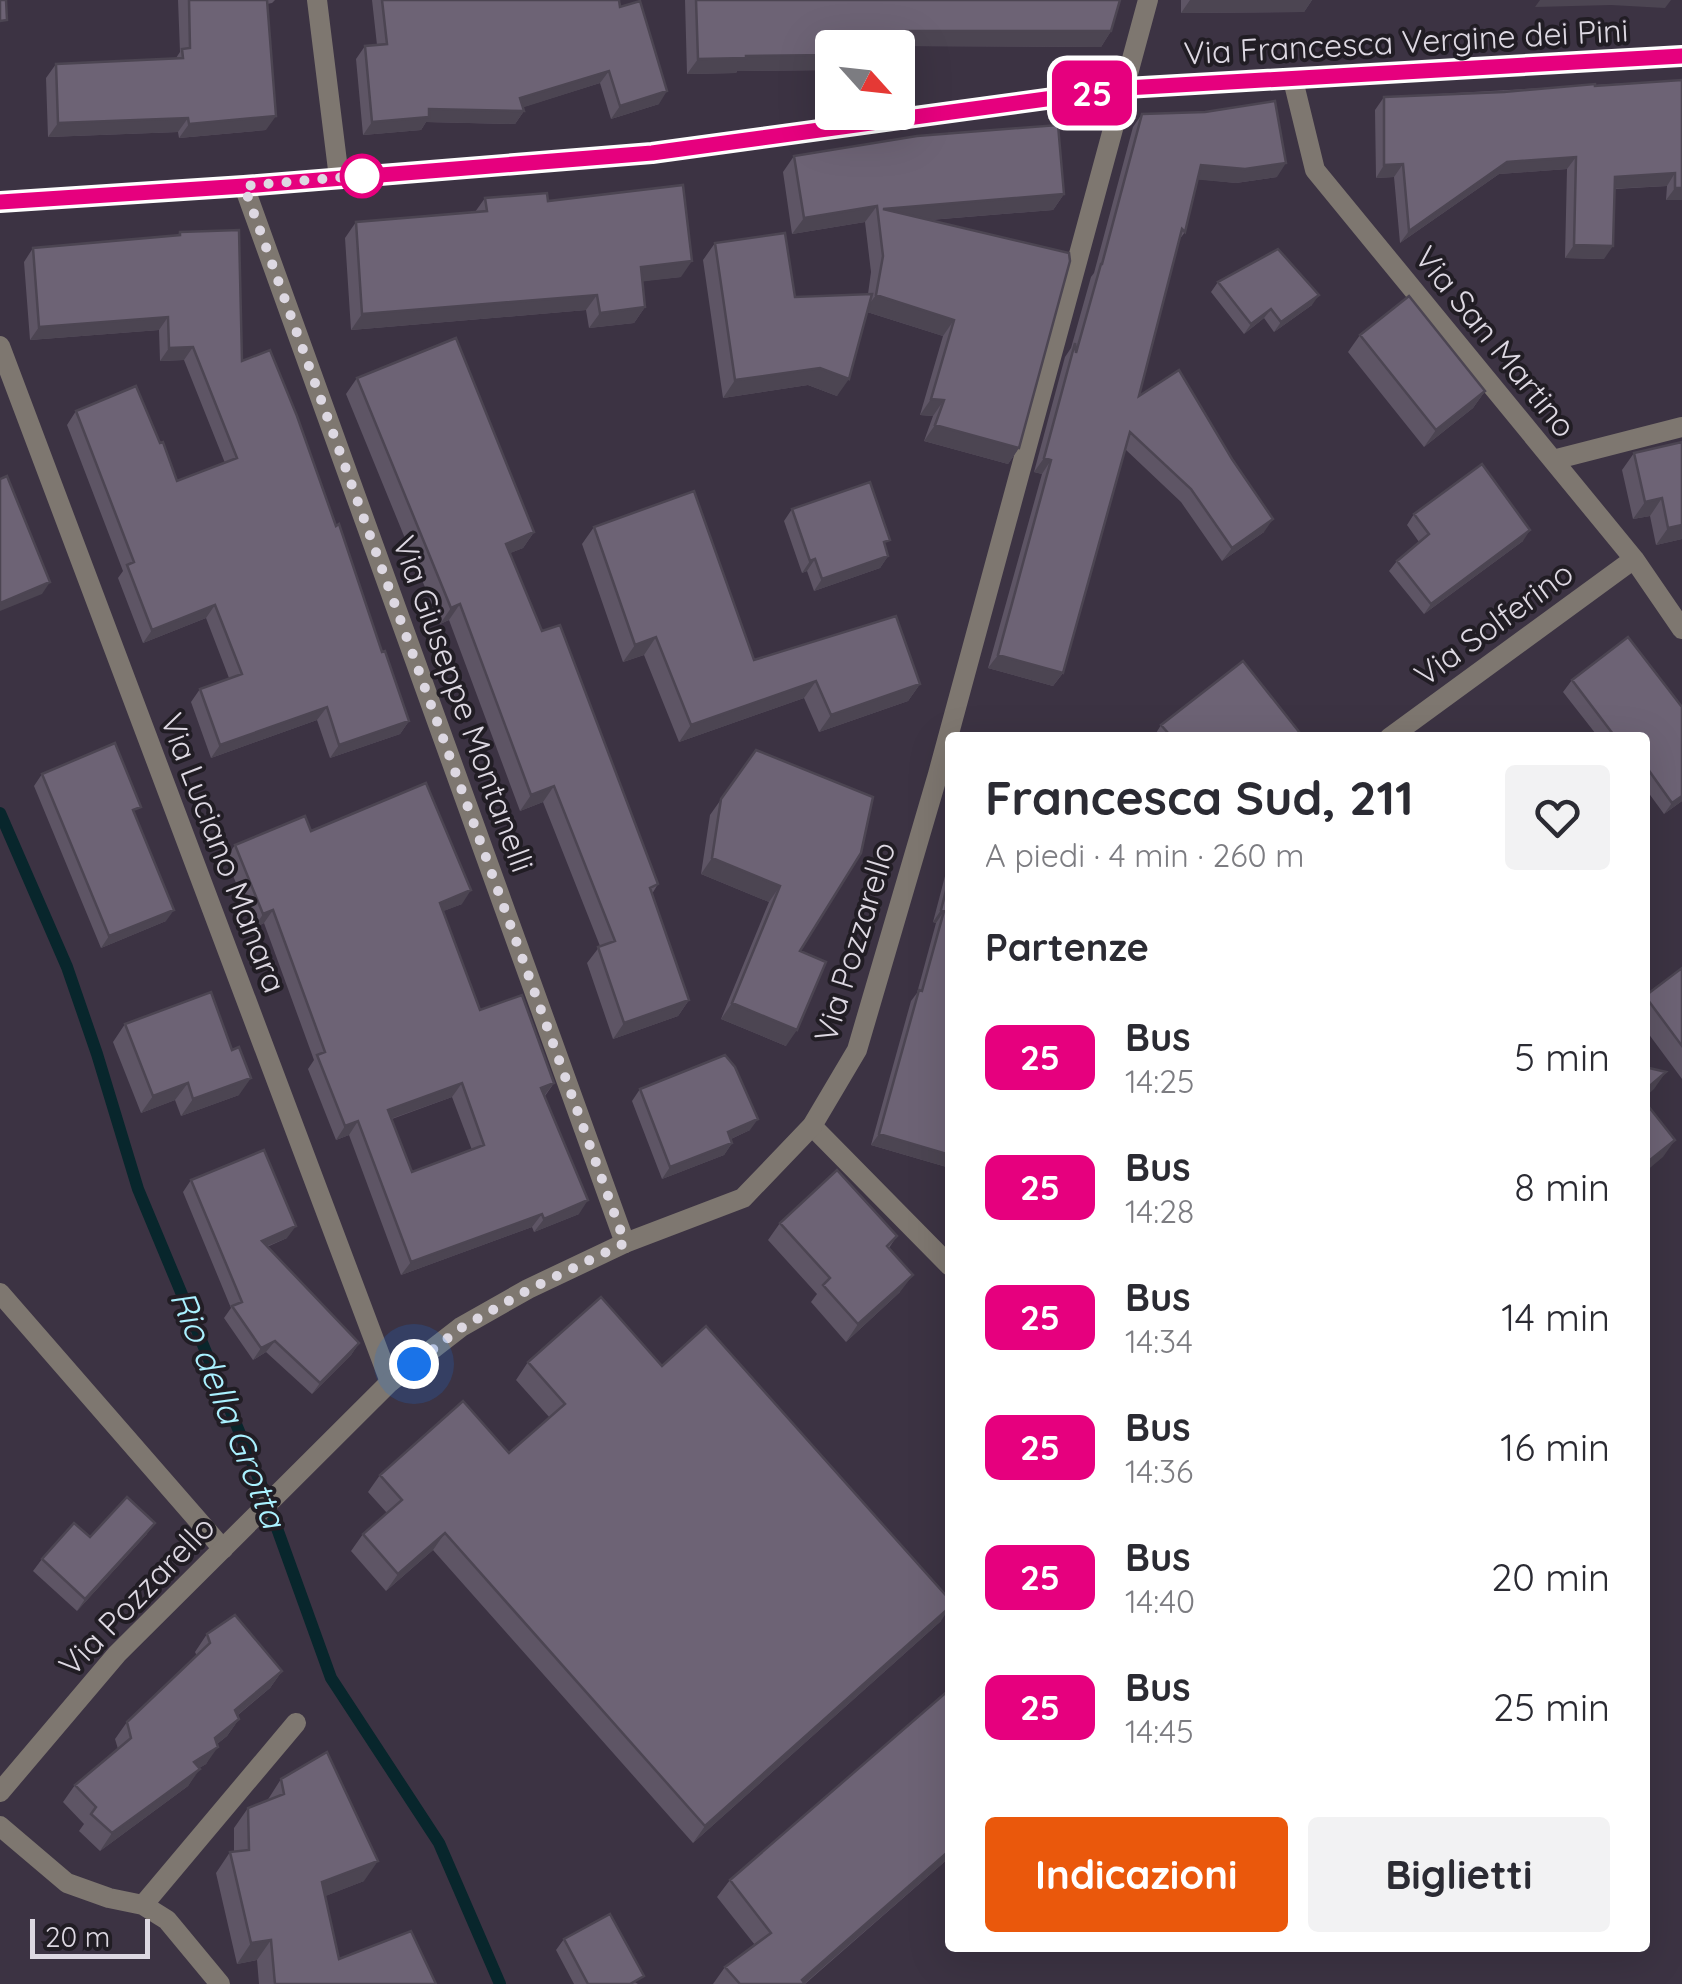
<!DOCTYPE html>
<html lang="it">
<meta charset="utf-8">
<style>
:root{--surface:#fff;--page:#f2f2f3;--text:#2b2b33;--muted:#7c7c81;--accent:#ea580c}
body{margin:0;font-family:Quicksand,sans-serif;background:var(--page);color:var(--text);height:100vh;display:flex;flex-direction:column;font-size:38px;white-space:nowrap}
*{box-sizing:border-box;margin:0}
p{font-size:32px;color:var(--muted)}
.icon{flex:none;width:55px;height:55px;fill:none;stroke:currentColor;stroke-width:2;stroke-linecap:round;stroke-linejoin:round}
.map{position:relative;flex:1;overflow:hidden}
.panel{position:absolute;left:945px;top:732px;width:705px;height:1220px;display:flex;flex-direction:column;background:var(--surface);border-radius:10px;box-shadow:0 10px 40px #0002}
.panel>*{flex:none}
.badge{padding:0 20px;border-radius:15px;font-size:35px;line-height:65px}
.needle{width:65px;rotate:117deg}
.controls{position:absolute;left:815px;top:30px;display:grid;gap:20px}
.controls a{display:grid;place-items:center;width:100px;height:100px;border-radius:10px;background:var(--surface);box-shadow:0 10px 40px #0002;font-size:50px}
.scale{position:absolute;left:30px;bottom:25px;width:120px;box-sizing:border-box;padding-left:10px;border:5px solid #ddd8e2;border-top:0;font-size:28px;line-height:35px;white-space:nowrap;color:#ddd8e2;-webkit-text-stroke:8px #211d24;paint-order:stroke}
.you{position:absolute;width:50px;height:50px;margin:-25px;border:8px solid #fff;border-radius:50%;background:#1a73e8;box-shadow:0 0 0 15px #1a73e833}
.map>.badge{position:absolute;translate:-50% -50%;box-shadow:0 0 0 5px #fff}
h2{padding:0 40px;font-size:38px;line-height:90px}
.round{display:grid;place-items:center;flex:none;width:105px;height:105px;border-radius:10px;background:var(--page)}
.summary{display:flex;align-items:center;justify-content:space-between;height:170px;padding:0 40px}
h1{font-size:48px;font-weight:700;line-height:75px}
.button{display:flex;gap:20px;margin-top:auto;padding:20px 40px}
.button a{flex:1;height:115px;border-radius:10px;background:var(--accent);color:#fff;font-size:40px;font-weight:700;line-height:115px;text-align:center}
.button a+a{background:var(--page);color:var(--text)}
ul{padding:0;list-style:none}
li{display:flex;align-items:center;gap:30px;height:130px;padding:0 40px}
li div{flex:1}
li b{display:block;font-size:38px}
li em{font-style:normal}
li .badge{min-width:110px;font-weight:700;text-align:center}
.map>svg:first-child{display:block}
.lines{fill:none;stroke-linecap:round;stroke-linejoin:round}
.stream{stroke:#08262c;stroke-width:12}
.service{stroke:#7e7770;stroke-width:20}
.minor{stroke:#7e7770;stroke-width:20}
.tertiary{stroke:#7e7770;stroke-width:20}
.wall{fill:#5e5565;fill-rule:evenodd}
.shaded-wall{fill:#4c4552}
.building{fill:#6d6375;stroke:#4c4552;stroke-width:2.5;fill-rule:evenodd}
.line-casing{stroke:#fff;stroke-width:22}
.line{stroke:#e6007e;stroke-width:15}
.walk{stroke:#ddd8e2;stroke-width:10;stroke-dasharray:0 18}
.stop-dot{fill:#fff;stroke:#e6007e;stroke-width:5}
.labels{text-anchor:middle;stroke-width:8;stroke-linejoin:round;paint-order:stroke}
.street-label{font-size:32px;fill:#ddd8e2;stroke:#211d24}
.water-label{font-size:35px;font-style:italic;fill:#aaf1ff;stroke:#211d24}
</style>
<div class="map">
<svg width="1682" height="1984" viewBox="0 0 1682 1984">
<rect width="100%" height="100%" fill="#3c3343"/>
<g class="lines">
<path class="stream" d="M0,813L67,967L97,1054L138,1189L261,1484L331,1678L439,1843L500,1984"/>
<path class="service" d="M0,1293L223,1549"/>
<path class="minor" d="M317,0L339,178
M1293,80L1315,170L1634,559L1682,629
M244,186L625,1243
M0,346L390,1382
M1553,460L1682,427
M1389,738L1634,559
M812,1126L950,1266
M0,1826L67,1883L109,1898L143,1905L167,1920L220,1984
M143,1905L296,1723"/>
<path class="tertiary" d="M0,202L244,186L652,153L1125,88L1682,56
M0,1792L117,1654L390,1382L461,1327L528,1289L625,1243L743,1198L812,1126L857,1050L938,774L1148,0"/>
</g>
<path class="wall" d="M178,0H275L272,3L267,4L266,130L179,138L178,132L48,137L46,78L56,64L176,58L180,52Z
M372,0H619L659,104L611,119L600,83L523,107L524,111L515,124L426,122L421,130L363,135L356,59L365,46L377,45Z
M685,0H1120L1111,31L1101,47L906,46L905,54L898,66V48H832V70L737,71L736,73L687,74Z
M1181,0H1312L1304,12L1181,13Z
M1682,80V200H1666L1667,186L1615,189L1604,259L1565,258L1567,169L1499,174L1400,243L1394,177L1376,178L1375,110L1384,97Z
M1142,114L1277,177L1236,183L1197,179L1185,232L1179,240L1139,396L1264,532L1222,561L1181,502L1125,449L1063,673L1053,686L988,668L1042,474L1034,472L1065,357L1071,348L1091,277L1094,273L1133,127Z
M794,156L1064,194L1053,210L930,220L1019,448L1008,464L924,441L933,416L920,415L943,336L867,312L837,396L808,385L723,398L703,260L715,243L795,297L868,294L871,272L865,222L792,234L783,172Z
M485,198L548,201L681,277L642,281L645,307L634,323L589,328L586,310L351,330L345,238L356,222L475,212Z
M180,232L382,652L409,721L400,734L330,758L317,720L211,758L191,702L200,689L229,678L206,618L143,643L118,578L123,571L67,425L76,411L160,443L177,481L225,463L184,360L160,361L159,330L30,340L24,262L33,248L177,236Z
M1218,282L1312,305L1274,332L1264,318L1244,334L1211,292Z
M1360,335L1485,391L1473,408L1424,447L1348,352Z
M357,378L534,532L523,548L510,553L542,631L658,884L652,894L689,1000L678,1016L613,1039L587,963L600,946L543,802L520,811L449,620L440,624L346,394Z
M1682,442V539L1656,545L1650,516L1633,519L1622,470L1634,453Z
M792,509L885,547L888,556L880,568L814,591L807,571L802,573L784,521Z
M1414,514L1523,541L1424,614L1389,571L1397,561L1419,542L1407,525Z
M594,527L754,660L920,684L908,701L819,732L804,698L679,742L644,655L623,662L582,544Z
M1628,637L1682,707V801L1664,814L1645,788V738H1599L1563,692L1572,680Z
M1161,725L1300,733L1297,738H1153Z
M756,750L800,951L786,1046L721,1019L769,902L701,874L710,815Z
M42,774L135,816L166,921L101,948L34,786Z
M311,831L462,904L443,911L480,1010L554,1083L545,1096L579,1214L534,1232L532,1227L401,1275L349,1135L336,1140L308,1069L314,1060L264,923L254,928L226,858L235,845ZM452,1097L472,1150L412,1172L392,1119Z
M950,857V1168L871,1145L911,1001L917,993L936,923L933,922Z
M1682,968V1079L1645,1029V996Z
M125,1024L239,1095L181,1116L175,1100L141,1113L113,1042Z
M640,1089L750,1130L731,1139L732,1143L724,1155L662,1179L632,1101Z
M191,1180L287,1238L267,1247L359,1343L351,1355L312,1394L266,1352L253,1360L224,1318L231,1308L183,1192Z
M780,1223L897,1236L889,1248L900,1292L846,1342L811,1302L817,1294L768,1240Z
M528,1362L662,1366L941,1621L693,1843L433,1550L386,1591L351,1551L363,1534L387,1513L368,1492L380,1475L509,1453L550,1418L516,1380Z
M147,1534L77,1611L33,1571L42,1559L90,1537Z
M207,1634L282,1671L270,1688L238,1715L239,1719L227,1736L217,1744L206,1764L199,1768L188,1786L100,1851L79,1831L84,1824L63,1802L75,1785L118,1749L115,1739L127,1722L197,1656L195,1652Z
M950,1689V1857L805,1984H713L725,1967L755,1945L717,1897L730,1880Z
M281,1779L364,1881L325,1896L339,1959L436,1984H259L257,1960L237,1964L216,1873L230,1852H234V1828L248,1808L267,1801Z
M564,1939L638,1984H574L556,1950Z"/>
<path class="shaded-wall" d="M1190,0H1312L1304,12L1181,13Z
M1540,0H1671L1665,8L1611,5L1535,7Z
M906,31H1111L1101,47L895,46Z
M898,54H905L898,66Z
M832,55V70L737,71L736,73L687,74L698,59L746,56Z
M609,71L600,83L512,111L520,98Z
M667,91L659,104L611,119L620,106Z
M429,109L524,111L515,124L426,122L421,130L363,135L372,122Z
M276,116L266,130L179,138L189,124Z
M188,118L178,132L48,137L58,123Z
M1576,157L1567,169L1499,174L1400,243L1409,231L1507,162Z
M1286,163L1277,177L1236,183L1191,179L1201,165Z
M1403,164L1394,177L1376,178L1384,165Z
M1675,173L1667,186L1606,189L1615,177Z
M1675,188H1682V200H1666Z
M1064,194L1053,210L879,224L883,209Z
M877,206L865,222L792,234L804,218Z
M1574,245L1613,246L1604,259L1565,258Z
M692,261L681,277L630,283L641,267Z
M597,295L586,310L351,330L362,314Z
M876,295L954,320L943,336L864,311Z
M1319,295L1312,305L1274,332L1281,322Z
M645,307L634,323L589,328L600,313Z
M1271,309L1264,318L1244,334L1251,324Z
M168,317L159,330L30,340L39,327Z
M193,347L184,360L160,361L169,348Z
M820,368L849,379L837,396L808,385L723,398L735,380Z
M1485,391L1473,408L1424,447L1436,430Z
M931,399L944,400L933,416L920,415Z
M935,425L1019,448L1008,464L924,441Z
M1044,458L1051,460L1042,474L1034,472Z
M1662,498L1650,516L1633,519L1645,502Z
M1273,519L1264,532L1222,561L1232,548Z
M1682,525V539L1656,545L1668,528Z
M1530,530L1523,541L1424,614L1431,604Z
M534,532L523,548L495,559L506,544Z
M888,556L880,568L814,591L822,579Z
M815,559L807,571L802,573L810,561Z
M50,582L42,594L0,611V603Z
M460,604L449,620L440,624L451,608Z
M215,605L206,618L143,643L152,630Z
M656,637L644,655L623,662L635,645Z
M998,655L1063,673L1053,686L988,668Z
M816,681L804,698L679,742L691,725Z
M920,684L908,701L819,732L831,715Z
M327,707L317,720L211,758L220,745Z
M409,721L400,734L330,758L339,745Z
M554,786L543,802L520,811L531,795Z
M1682,796V801L1664,814L1672,803Z
M712,858L780,886L769,902L701,874Z
M471,890L462,904L431,916L440,903Z
M174,910L166,921L101,948L109,936Z
M273,910L264,923L254,928L263,914Z
M941,910L944,911L936,923L933,922Z
M689,1000L678,1016L613,1039L624,1023Z
M732,1003L797,1030L786,1046L721,1019Z
M1666,1072L1654,1089L1645,1097V1090Z
M251,1078L239,1095L181,1116L193,1099Z
M188,1083L175,1100L141,1113L153,1096Z
M462,1083L452,1097L379,1123L388,1110Z
M554,1083L544,1096L541,1088Z
M758,1119L750,1130L720,1144L728,1132Z
M358,1121L349,1135L336,1140L345,1126Z
M879,1134L950,1155V1168L871,1145Z
M1675,1140L1663,1157L1645,1172V1164Z
M732,1143L724,1155L662,1179L670,1167Z
M588,1200L579,1214L534,1232L544,1219Z
M542,1214L532,1227L401,1275L411,1262Z
M296,1226L287,1238L253,1252L262,1241Z
M913,1275L900,1292L846,1342L858,1324Z
M275,1341L266,1352L253,1360L261,1348Z
M359,1343L351,1355L312,1394L320,1383Z
M155,1523L147,1534L77,1611L85,1599Z
M445,1533L433,1550L386,1591L398,1574Z
M950,1607L941,1621L693,1843L705,1826Z
M282,1671L270,1688L223,1727L235,1710Z
M239,1719L227,1736L203,1755L215,1738Z
M218,1747L206,1764L182,1779L194,1762Z
M200,1769L188,1786L100,1851L112,1833Z
M950,1850V1857L804,1984L802,1980Z
M378,1861L364,1881L308,1903L322,1882Z
M271,1940L257,1960L237,1964L251,1943Z"/>
<path class="building" d="M0,0H6L7,20L0,21Z
M189,0H267L276,116L189,124L188,118L58,123L56,64L183,58L182,49L190,48Z
M382,0H619L620,7L640,1L667,91L620,106L609,71L520,98L524,111L429,109V117L372,122L365,46L387,44Z
M696,0H1120L1111,31H906L905,54H898V48H832V55L746,56V58L698,59Z
M1682,80V188H1675V173L1615,177L1613,246L1574,245L1576,157L1507,162L1409,231L1403,164L1384,165V97L1504,92L1595,84V86Z
M1275,101L1286,163L1245,169L1201,165L1185,232L1182,229L1139,396L1179,370L1232,459L1273,519L1232,548L1191,489L1130,432L1063,673L998,655L1051,460L1044,458L1075,343L1076,353L1101,264H1102L1142,114L1205,112Z
M1058,125L1064,194L883,209L1069,253L1070,261L1019,448L935,425L944,400L931,399L954,320L876,295L883,256L877,206L804,218L794,156L917,136Z
M683,185L692,261L641,267L645,307L600,313L597,295L362,314L356,222L487,211L485,198L547,193L548,201Z
M239,230L242,361L270,350L297,416L336,526L339,524L382,652L385,651L409,721L339,745L327,707L220,745L200,689L242,674L215,605L152,630L127,565L134,562L76,411L136,386L160,443L163,442L177,481L237,458L193,347L169,348L168,317L39,327L33,248L180,235V232Z
M785,233L795,297L872,294L849,379L820,368L735,380L715,243Z
M1278,249L1319,295L1281,322L1271,309L1251,324L1218,282Z
M1409,296L1485,391L1436,430L1360,335Z
M456,338L534,532L506,544L542,631L560,625L658,884L650,888L689,1000L624,1023L598,947L615,941L554,786L531,795L460,604L451,608L357,378Z
M1682,442V525L1668,528L1662,498L1645,502L1634,453Z
M1482,464L1530,530L1431,604L1397,561L1429,534L1414,514Z
M7,476L50,582L0,603V479Z
M870,482L890,540L884,542L888,556L822,579L815,559L810,561L792,509Z
M694,491L754,660L896,616L920,684L831,715L816,681L691,725L656,637L635,645L594,527Z
M1628,637L1682,707V796L1672,803L1645,765V738H1616L1572,680Z
M1243,661L1300,733L1294,738H1164L1169,734L1161,725Z
M115,743L141,807L133,810L174,910L109,936L42,774Z
M756,750L873,797L861,853L800,951L826,962L797,1030L732,1003L780,886L712,858L721,799Z
M426,783L471,890L440,903L480,1010L522,995L554,1083L541,1088L588,1200L544,1219L542,1214L411,1262L358,1121L345,1126L317,1055L325,1052L273,910L263,914L235,845L305,816L311,831ZM462,1083L484,1145L412,1172L388,1110Z
M950,875V1155L879,1134L919,990L922,991L944,911L941,910Z
M1682,968V1046L1645,996Z
M211,992L232,1050L239,1047L251,1078L193,1099L188,1083L153,1096L125,1024Z
M725,1055L735,1067L758,1119L728,1132L732,1143L670,1167L640,1089Z
M1645,1067L1666,1072L1645,1090Z
M1645,1102L1675,1140L1645,1164Z
M264,1150L296,1226L262,1241L359,1343L320,1383L275,1341L261,1348L232,1306L242,1302L191,1180Z
M837,1170L897,1236L887,1246L913,1275L858,1324L823,1285L830,1278L780,1223Z
M601,1297L662,1366L706,1326L950,1600V1607L705,1826L445,1533L398,1574L363,1534L402,1500L380,1475L463,1401L509,1453L565,1404L528,1362Z
M127,1497L155,1523L85,1599L42,1559L74,1523L90,1537Z
M235,1615L282,1671L235,1710L239,1719L215,1738L218,1747L194,1762L200,1769L112,1833L91,1814L96,1807L75,1785L131,1738L127,1722L210,1643L207,1634Z
M950,1689V1850L802,1980L805,1984H740L725,1967L771,1933L730,1880Z
M327,1752L378,1861L322,1882L339,1959L411,1931L436,1984H275L271,1940L251,1943L230,1852L249,1850L248,1808L284,1794L281,1779Z
M610,1914L644,1976L630,1984H588L564,1939Z"/>
<g class="lines">
<g class="line-casing">
<path id="line" d="M0,202L244,186L652,153L1126,88L1682,56"/>
</g>
<use href="#line" class="line"/>
<path class="walk" d="M362,176L378,174L244,186L625,1243L528,1290L461,1328L414,1364"/>
</g>
<circle class="stop-dot" cx="362" cy="176" r="20"/>
<g class="labels">
<g class="street-label">
<text transform="translate(1406 42) rotate(-3)" y="11">Via Francesca Vergine dei Pini</text>
<text transform="translate(1495 342) rotate(51)" y="11">Via San Martino</text>
<text transform="translate(1494 624) rotate(-36)" y="11">Via Solferino</text>
<text transform="translate(463 704) rotate(70)" y="11">Via Giuseppe Montanelli</text>
<text transform="translate(223 853) rotate(69)" y="11">Via Luciano Manara</text>
<text transform="translate(855 942) rotate(-73)" y="11">Via Pozzarello</text>
<text transform="translate(137 1596) rotate(-46)" y="11">Via Pozzarello</text>
</g>
<g class="water-label">
<text transform="translate(228 1409) rotate(68)" y="12">Rio della Grotta</text>
</g>
</g>
</svg>
<div class="controls">
<a><svg class="needle" viewBox="-14 -14 28 28"><path d="M0-13l5 13h-10z" fill="#e53935"/><path d="M0 13l5-13h-10z" fill="#7c7c81"/></svg></a>
</div>
<div class="scale">20 m</div>
<div class="you" style="left:414px;top:1364px"></div>
<b class="badge" style="left:1092px;top:93px;background:#e6007e;color:#fff">25</b>
<section class="panel">
<div class="summary"><div><h1>Francesca Sud, 211</h1><p>A piedi · 4 min · 260 m</p></div><a class="round"><svg class="icon" aria-label="heart" viewBox="0 0 24 24"><path d="M12 20l-8-8c-3-5 5-10 8-4 3-6 11-1 8 4z"/></svg></a></div>
<h2>Partenze</h2>
<ul>
<li><span class="badge" style="background:#e6007e;color:#fff">25</span><div><b>Bus</b><p>14:25</p></div><em>5 min</em></li>
<li><span class="badge" style="background:#e6007e;color:#fff">25</span><div><b>Bus</b><p>14:28</p></div><em>8 min</em></li>
<li><span class="badge" style="background:#e6007e;color:#fff">25</span><div><b>Bus</b><p>14:34</p></div><em>14 min</em></li>
<li><span class="badge" style="background:#e6007e;color:#fff">25</span><div><b>Bus</b><p>14:36</p></div><em>16 min</em></li>
<li><span class="badge" style="background:#e6007e;color:#fff">25</span><div><b>Bus</b><p>14:40</p></div><em>20 min</em></li>
<li><span class="badge" style="background:#e6007e;color:#fff">25</span><div><b>Bus</b><p>14:45</p></div><em>25 min</em></li>
</ul>
<div class="button"><a>Indicazioni</a><a>Biglietti</a></div>
</section>
</div>
